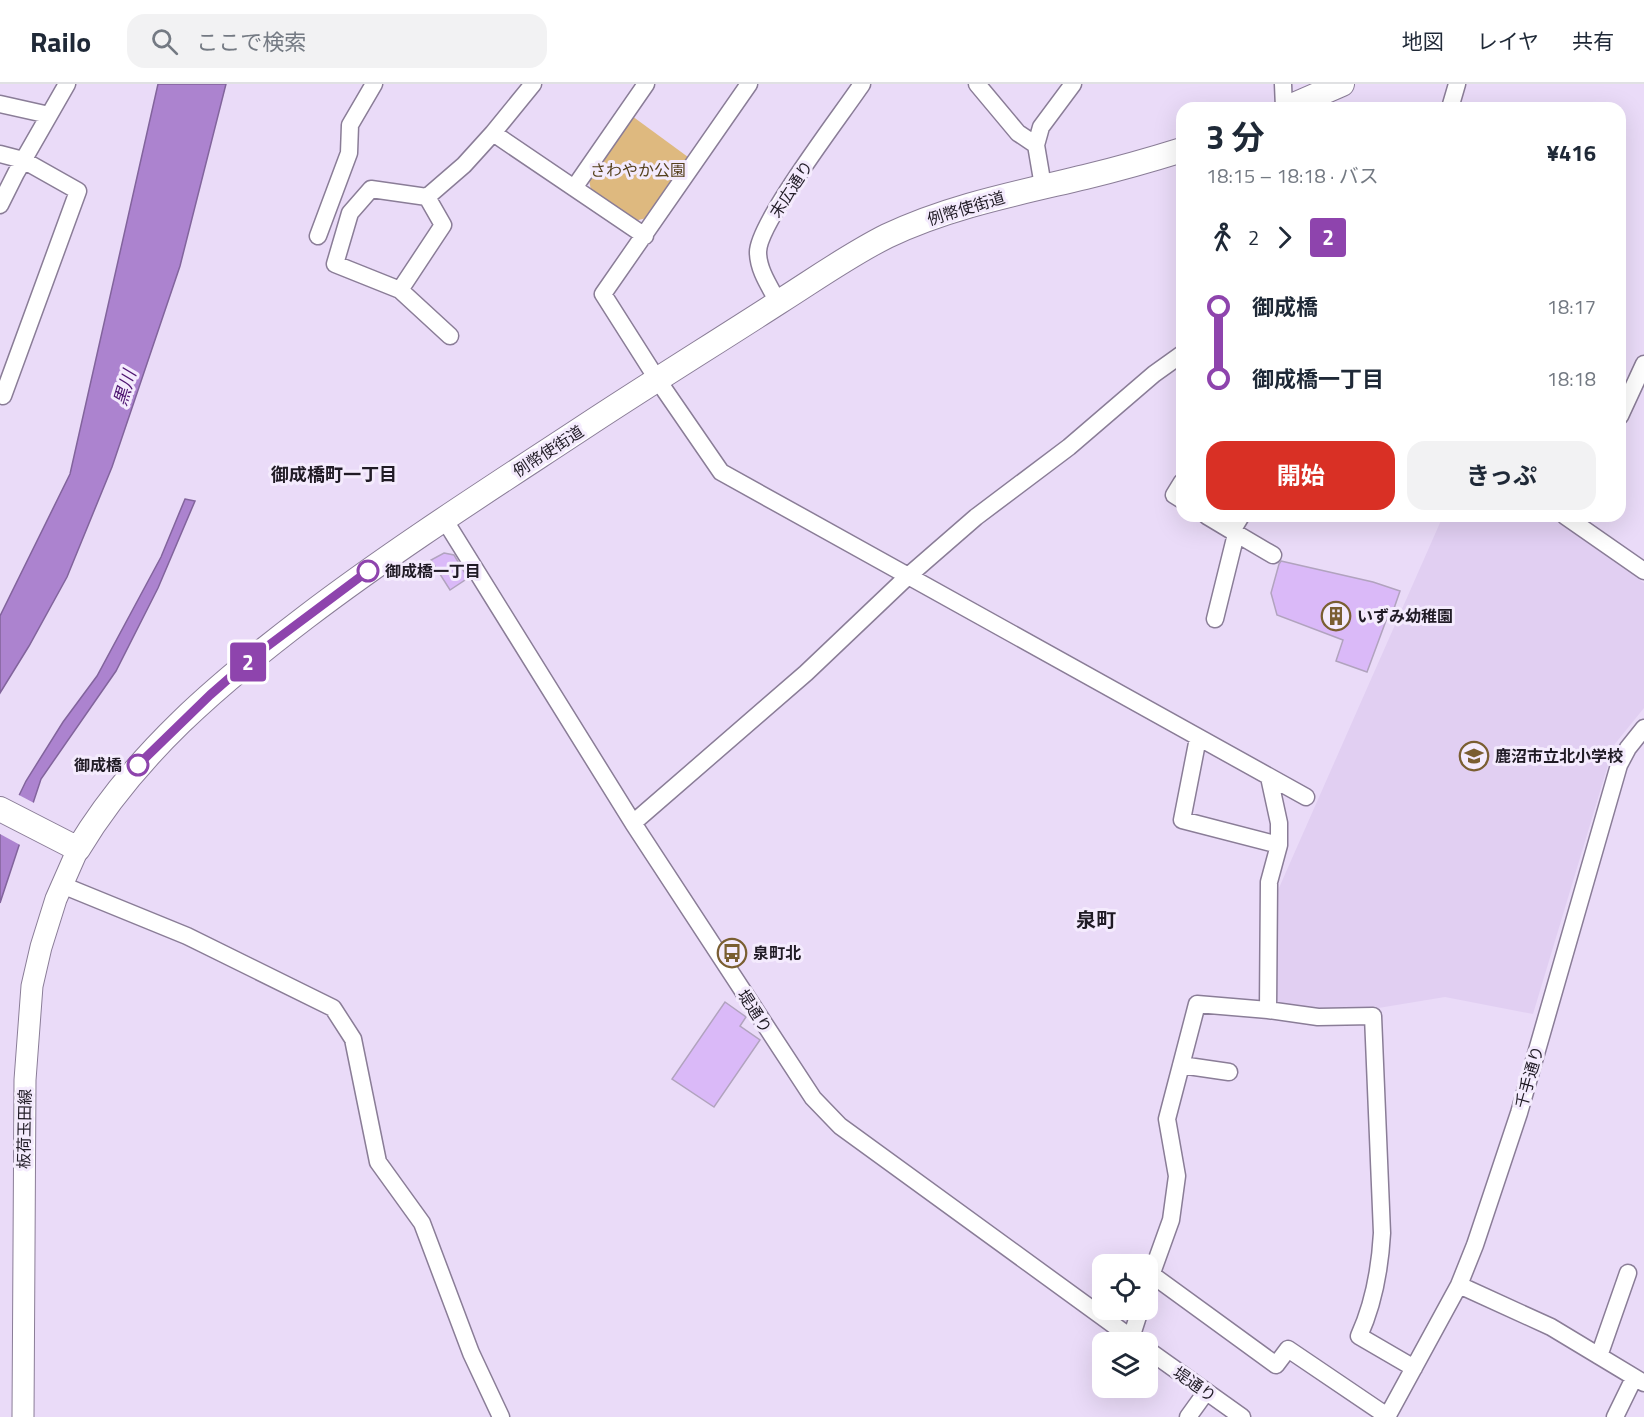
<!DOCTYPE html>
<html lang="ja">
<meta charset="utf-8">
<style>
:root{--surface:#fff;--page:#f2f2f3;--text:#1f2937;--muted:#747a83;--line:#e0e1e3;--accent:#d93025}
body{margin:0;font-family:"Titillium Web","Noto Sans JP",sans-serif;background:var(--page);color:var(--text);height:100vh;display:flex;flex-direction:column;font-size:22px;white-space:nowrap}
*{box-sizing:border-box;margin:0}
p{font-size:20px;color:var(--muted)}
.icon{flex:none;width:33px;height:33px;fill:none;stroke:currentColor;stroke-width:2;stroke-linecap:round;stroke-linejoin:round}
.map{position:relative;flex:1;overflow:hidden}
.drawer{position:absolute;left:1176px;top:18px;width:450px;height:420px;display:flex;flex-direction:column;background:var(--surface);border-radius:18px;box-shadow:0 6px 24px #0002}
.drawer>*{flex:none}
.badge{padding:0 12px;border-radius:4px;font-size:21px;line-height:39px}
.controls{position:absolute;left:1092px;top:1170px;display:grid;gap:12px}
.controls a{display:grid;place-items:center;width:66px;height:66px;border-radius:12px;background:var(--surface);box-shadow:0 6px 24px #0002;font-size:30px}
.map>.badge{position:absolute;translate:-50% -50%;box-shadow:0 0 0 3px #fff}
.legs{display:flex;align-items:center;gap:9px;height:66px;padding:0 30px;font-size:20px}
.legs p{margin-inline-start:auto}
.head{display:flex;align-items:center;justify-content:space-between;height:102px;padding:0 30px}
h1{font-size:33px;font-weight:700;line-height:45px}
.cta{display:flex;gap:12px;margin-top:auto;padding:12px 30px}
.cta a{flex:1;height:69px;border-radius:18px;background:var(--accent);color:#fff;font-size:24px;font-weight:700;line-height:69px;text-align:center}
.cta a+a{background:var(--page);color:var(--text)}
ul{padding:0 30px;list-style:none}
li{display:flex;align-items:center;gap:21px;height:72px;font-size:22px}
li i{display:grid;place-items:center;width:9px;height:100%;margin:0 8px;background:currentColor}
li i::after{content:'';width:15px;height:15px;margin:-8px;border:4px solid;border-radius:50%;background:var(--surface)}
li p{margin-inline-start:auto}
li:first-child i{background:linear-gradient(#0000 50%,currentColor 0)}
li:last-child i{background:linear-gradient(currentColor 50%,#0000 0)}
header{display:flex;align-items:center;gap:36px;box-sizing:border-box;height:84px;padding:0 30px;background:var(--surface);border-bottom:2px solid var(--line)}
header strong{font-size:28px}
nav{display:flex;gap:33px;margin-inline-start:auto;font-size:21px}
.search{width:420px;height:54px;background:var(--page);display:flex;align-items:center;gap:15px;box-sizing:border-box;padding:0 21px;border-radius:18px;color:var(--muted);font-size:22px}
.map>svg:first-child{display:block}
.built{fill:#e1cff2}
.green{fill:#deb97f}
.water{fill:#ac83cf;stroke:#82649c;stroke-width:1.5}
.pier{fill:#eadbf8}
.building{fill:#dab9f8;stroke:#b1a3be;stroke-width:1.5}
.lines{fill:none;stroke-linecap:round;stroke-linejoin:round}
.minor-casing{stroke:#8a7d97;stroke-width:19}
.major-casing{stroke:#8a7d97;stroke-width:23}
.highway-casing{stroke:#8a7d97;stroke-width:26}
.minor{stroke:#fff;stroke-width:16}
.major{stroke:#fff;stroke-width:21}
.highway{stroke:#fff;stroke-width:24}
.line-1-casing{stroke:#fff;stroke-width:14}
.line-1{stroke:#8e44ad;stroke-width:9}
.stop-1-dot{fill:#fff;stroke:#8e44ad;stroke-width:3}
.labels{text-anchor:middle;stroke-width:6;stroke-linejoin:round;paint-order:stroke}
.park-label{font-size:16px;fill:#56411d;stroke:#f4ebfd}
.street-label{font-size:16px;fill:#201b25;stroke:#f4ebfd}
.stop-label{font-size:16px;font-weight:bold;fill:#201b25;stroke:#f4ebfd;text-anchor:start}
.poi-label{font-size:16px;font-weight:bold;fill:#201b25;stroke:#f4ebfd;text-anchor:start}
.water-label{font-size:18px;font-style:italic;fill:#4d1470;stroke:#f4ebfd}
.neighbourhood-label{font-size:18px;font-weight:bold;fill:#201b25;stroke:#f4ebfd}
.quarter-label{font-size:20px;font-weight:bold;fill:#201b25;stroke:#f4ebfd}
</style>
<header>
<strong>Railo</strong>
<div class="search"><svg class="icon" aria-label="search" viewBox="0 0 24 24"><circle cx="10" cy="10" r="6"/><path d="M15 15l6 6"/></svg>ここで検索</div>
<nav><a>地図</a><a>レイヤ</a><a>共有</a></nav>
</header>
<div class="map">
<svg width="1644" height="1333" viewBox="0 0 1644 1333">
<rect width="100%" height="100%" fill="#eadbf8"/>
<path class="built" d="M1443,432H1550L1644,499V624L1614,661L1533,930L1445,913L1336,931L1278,921L1271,822Z"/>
<path class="green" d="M632,32L688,73L647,134L634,137L591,107L589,95Z"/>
<path class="water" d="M158,0H226L180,182L112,383L67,493L29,562L0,609V532L70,390Z
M185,415L195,417L158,504L116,587L41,695L0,819V751L26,697L63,638L97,592L161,473Z"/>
<path class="pier" d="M17,710L36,720L22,762L0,750V744Z"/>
<path class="building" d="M444,469L454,471L468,494L450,506L431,476Z
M1281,477L1373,498L1400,507L1391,533L1387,534L1367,588L1336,577L1343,556L1277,531L1271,509L1279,480Z
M725,918L746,933L740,942L760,956L714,1023L672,995Z"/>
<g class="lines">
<g class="minor-casing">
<path id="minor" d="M533,0L493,49L645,152
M749,0L603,210L657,295L721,388L1306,713
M977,0L1018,49L1036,61
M1283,0L1284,24
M0,20L49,31
M1450,24L1457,0
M0,70L23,76L78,107L3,312L0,310
M1043,102L1036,61L1041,43L1073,0
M574,104L646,0
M0,121L16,89L67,0
M318,152L349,69L350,41L374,0
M400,206L443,141L427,113
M778,218C770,203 758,186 758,168C758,139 842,30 862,0
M450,252L400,206L335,180L350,129L371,105L427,113L464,81L493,49
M1620,332L1644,280
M1182,398L1174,411L1182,416
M1207,432L1232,447L1241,432
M1565,432L1644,487
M444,435L633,739L813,1014L840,1042L1137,1258
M1232,447L1273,471
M1215,535L1236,450
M1198,654L1182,736L1279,761
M1269,693L1279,739V761L1269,798L1268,926L1318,933L1373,932L1382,1149C1380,1185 1374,1219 1359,1252L1414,1284
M633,739L806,589L907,493L976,433L1069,363L1154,290L1182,270
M62,801L187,852L333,924L353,955L378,1078L422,1139L471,1269L501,1333
M1181,981L1229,988
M1151,1190L1276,1281L1288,1265L1387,1332
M1148,1200L1171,1136L1177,1092L1167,1035L1197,920L1268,926
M1459,1201L1551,1243L1644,1299
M1131,1254L1140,1226
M1148,1266L1242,1333
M1599,1272L1628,1189
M1188,1333L1206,1308
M1387,1333L1459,1201L1475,1161L1519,1029L1619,681L1628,664L1644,644
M1615,1333L1634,1294"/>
</g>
<g class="major-casing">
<path id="major" d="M23,1333L25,996L32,902L41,863L56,815L78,765"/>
</g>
<g class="highway-casing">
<path id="highway" d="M1287,24L1342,0
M0,725L78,765C135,670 218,600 306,533C398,463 496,401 593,337C654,297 717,258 779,218C814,196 849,171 887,152C950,122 1018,109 1085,93C1118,85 1150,76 1182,66"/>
</g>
<use href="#minor" class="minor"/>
<use href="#major" class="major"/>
<use href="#highway" class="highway"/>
</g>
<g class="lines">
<g class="line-1-casing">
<path id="line-1" d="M138,681L210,611L257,570L368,487"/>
</g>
<use href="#line-1" class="line-1"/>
</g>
<defs>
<g id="building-ring" transform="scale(1.5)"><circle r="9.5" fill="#f4ebfd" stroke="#7a5e31" stroke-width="1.5"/><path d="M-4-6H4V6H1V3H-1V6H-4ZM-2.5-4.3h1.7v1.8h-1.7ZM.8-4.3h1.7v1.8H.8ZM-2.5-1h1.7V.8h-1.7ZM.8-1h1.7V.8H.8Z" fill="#7a5e31"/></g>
<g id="school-ring" transform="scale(1.5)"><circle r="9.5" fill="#f4ebfd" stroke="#7a5e31" stroke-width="1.5"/><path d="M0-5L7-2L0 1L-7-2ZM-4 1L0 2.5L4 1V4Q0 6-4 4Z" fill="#7a5e31"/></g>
<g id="bus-ring" transform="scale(1.5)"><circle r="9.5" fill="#f4ebfd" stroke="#7a5e31" stroke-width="1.5"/><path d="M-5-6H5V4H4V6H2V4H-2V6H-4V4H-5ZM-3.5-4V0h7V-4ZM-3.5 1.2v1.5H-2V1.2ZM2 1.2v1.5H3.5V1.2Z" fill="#7a5e31"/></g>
</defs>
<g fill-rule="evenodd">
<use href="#building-ring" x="1336" y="532"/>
<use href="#school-ring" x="1474" y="672"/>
<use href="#bus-ring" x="732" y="869"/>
</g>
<g class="stop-1-dot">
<circle cx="368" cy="487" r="10"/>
<circle cx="138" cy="681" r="10"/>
</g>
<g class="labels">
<g class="park-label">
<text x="638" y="92">さわやか公園</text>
</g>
<g class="street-label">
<text transform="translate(791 105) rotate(-57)" y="6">末広通り</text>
<text transform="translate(966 124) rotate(-17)" y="6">例幣使街道</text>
<text transform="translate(548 367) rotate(-33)" y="6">例幣使街道</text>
<text transform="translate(755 927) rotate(57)" y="6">堤通り</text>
<text transform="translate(1529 993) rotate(-74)" y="6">千手通り</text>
<text transform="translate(24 1045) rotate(-89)" y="6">板荷玉田線</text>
<text transform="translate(1195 1300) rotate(35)" y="6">堤通り</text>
</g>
<g class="stop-label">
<text x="385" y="493">御成橋一丁目</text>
<text x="122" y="687" text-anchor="end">御成橋</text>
</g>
<g class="poi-label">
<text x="1357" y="538">いずみ幼稚園</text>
<text x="1495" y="678">鹿沼市立北小学校</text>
<text x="753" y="875">泉町北</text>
</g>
<g class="water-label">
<text transform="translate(125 304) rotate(-73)" y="6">黒川</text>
</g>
<g class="neighbourhood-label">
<text x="334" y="397">御成橋町一丁目</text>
</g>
<g class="quarter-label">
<text x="1096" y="843">泉町</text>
</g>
</g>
</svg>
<div class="controls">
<a><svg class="icon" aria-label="locate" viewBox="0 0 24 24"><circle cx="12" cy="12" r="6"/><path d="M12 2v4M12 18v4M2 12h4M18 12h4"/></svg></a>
<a><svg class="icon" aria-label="layers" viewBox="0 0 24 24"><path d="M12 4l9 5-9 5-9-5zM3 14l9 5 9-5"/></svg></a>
</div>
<b class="badge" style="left:248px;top:578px;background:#8e44ad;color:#fff">2</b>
<section class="drawer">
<div class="head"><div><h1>3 分</h1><p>18:15 – 18:18 · バス</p></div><b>¥416</b></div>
<div class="legs"><svg class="icon" aria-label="walk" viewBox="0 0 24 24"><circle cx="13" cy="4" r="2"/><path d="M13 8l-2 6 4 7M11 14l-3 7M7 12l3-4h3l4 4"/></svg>2<svg class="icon" aria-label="forward" viewBox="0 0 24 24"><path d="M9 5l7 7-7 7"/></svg><b class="badge" style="background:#8e44ad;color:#fff">2</b></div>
<ul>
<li><i style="color:#8e44ad"></i><b>御成橋</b><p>18:17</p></li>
<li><i style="color:#8e44ad"></i><b>御成橋一丁目</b><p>18:18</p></li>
</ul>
<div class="cta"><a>開始</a><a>きっぷ</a></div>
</section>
</div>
